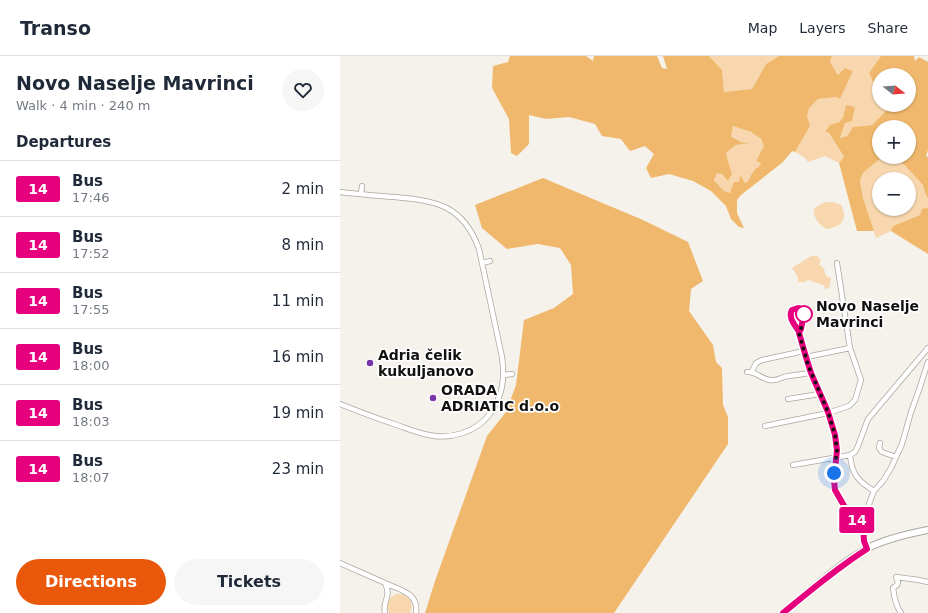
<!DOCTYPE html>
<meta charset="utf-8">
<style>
:root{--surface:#fff;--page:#f6f6f7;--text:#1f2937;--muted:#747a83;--line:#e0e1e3;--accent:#ea580c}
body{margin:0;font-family:"DejaVu Sans",sans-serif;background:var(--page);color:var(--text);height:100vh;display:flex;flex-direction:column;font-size:15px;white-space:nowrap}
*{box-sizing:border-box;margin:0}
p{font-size:13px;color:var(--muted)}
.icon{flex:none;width:22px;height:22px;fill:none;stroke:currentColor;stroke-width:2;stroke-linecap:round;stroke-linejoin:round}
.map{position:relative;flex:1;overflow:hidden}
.side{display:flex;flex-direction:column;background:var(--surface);width:340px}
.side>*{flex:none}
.badge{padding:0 8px;border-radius:3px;font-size:14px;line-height:26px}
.needle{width:26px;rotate:107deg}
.fabs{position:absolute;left:532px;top:12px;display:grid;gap:8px}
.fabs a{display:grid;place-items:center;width:44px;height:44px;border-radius:50%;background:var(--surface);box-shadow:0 1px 3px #0004;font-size:20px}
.you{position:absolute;width:20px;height:20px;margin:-10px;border:3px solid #fff;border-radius:50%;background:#1a73e8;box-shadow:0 0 0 6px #1a73e833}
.map>.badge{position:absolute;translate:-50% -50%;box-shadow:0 0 0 2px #fff}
h2{padding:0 16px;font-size:15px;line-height:36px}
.round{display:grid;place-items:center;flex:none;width:42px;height:42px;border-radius:21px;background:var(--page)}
.overview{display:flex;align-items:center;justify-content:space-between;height:68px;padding:0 16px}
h1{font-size:19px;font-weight:800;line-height:30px}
.action{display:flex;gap:8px;margin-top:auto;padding:8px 16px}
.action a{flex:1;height:46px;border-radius:24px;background:var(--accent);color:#fff;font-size:16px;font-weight:800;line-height:46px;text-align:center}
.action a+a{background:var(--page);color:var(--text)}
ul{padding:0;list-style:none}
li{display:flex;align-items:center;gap:12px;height:56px;padding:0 16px;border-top:1px solid var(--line)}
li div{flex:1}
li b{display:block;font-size:15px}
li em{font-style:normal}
li .badge{min-width:44px;font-weight:700;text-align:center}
header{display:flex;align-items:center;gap:24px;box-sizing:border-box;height:56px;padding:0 20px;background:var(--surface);border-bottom:1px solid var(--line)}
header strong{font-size:19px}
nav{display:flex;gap:22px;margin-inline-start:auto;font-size:14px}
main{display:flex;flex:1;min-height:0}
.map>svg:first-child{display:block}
.green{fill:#f8d7ae;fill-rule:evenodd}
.forest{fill:#f0b86c;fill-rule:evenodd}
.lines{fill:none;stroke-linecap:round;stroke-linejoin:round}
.minor-casing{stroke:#aba6a1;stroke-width:6}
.secondary-casing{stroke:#aba6a1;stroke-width:8}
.minor{stroke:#fff;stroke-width:4.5}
.secondary{stroke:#fff;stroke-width:6}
.line-casing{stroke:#fff;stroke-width:9}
.line{stroke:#e6007e;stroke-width:6}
.walk{stroke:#12110f;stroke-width:4;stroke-dasharray:0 7.2}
.stop-dot{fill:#fff;stroke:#e6007e;stroke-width:2}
.poi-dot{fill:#7834a8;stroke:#fff;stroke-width:1.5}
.labels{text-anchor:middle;stroke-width:3.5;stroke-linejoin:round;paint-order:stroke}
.stop-label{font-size:14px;font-weight:bold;fill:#12110f;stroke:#fff;text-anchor:start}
.poi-label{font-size:14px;font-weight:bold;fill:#12110f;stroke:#fff;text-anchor:start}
</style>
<header>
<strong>Transo</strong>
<nav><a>Map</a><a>Layers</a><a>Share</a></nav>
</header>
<main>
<section class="side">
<div class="overview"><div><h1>Novo Naselje Mavrinci</h1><p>Walk · 4 min · 240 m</p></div><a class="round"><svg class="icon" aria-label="heart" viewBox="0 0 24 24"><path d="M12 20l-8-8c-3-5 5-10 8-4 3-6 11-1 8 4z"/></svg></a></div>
<h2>Departures</h2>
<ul>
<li><span class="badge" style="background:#e6007e;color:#fff">14</span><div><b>Bus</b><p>17:46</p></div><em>2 min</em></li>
<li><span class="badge" style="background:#e6007e;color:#fff">14</span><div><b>Bus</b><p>17:52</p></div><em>8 min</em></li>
<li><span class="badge" style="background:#e6007e;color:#fff">14</span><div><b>Bus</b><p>17:55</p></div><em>11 min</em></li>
<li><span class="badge" style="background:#e6007e;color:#fff">14</span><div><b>Bus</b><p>18:00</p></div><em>16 min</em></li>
<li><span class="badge" style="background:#e6007e;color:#fff">14</span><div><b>Bus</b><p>18:03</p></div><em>19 min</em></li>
<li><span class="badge" style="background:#e6007e;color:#fff">14</span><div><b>Bus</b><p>18:07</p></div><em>23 min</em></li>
</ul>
<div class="action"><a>Directions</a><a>Tickets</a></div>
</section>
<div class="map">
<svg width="588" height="557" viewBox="0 0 588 557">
<rect width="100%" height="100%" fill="#f5f1eb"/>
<path class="green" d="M369,0H439L426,8L412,33L384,36L382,14Z
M492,0H541L529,17L538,35H539V49H552L532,69L513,71L507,80L500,82L505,67L515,51L506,49L503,61L499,66L491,69L485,76L489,77L504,102L499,107L485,100L468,106L465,102L455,96L470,70L466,60L469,52L478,43L496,41L500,43L513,15L505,12L498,19L490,6Z
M393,70C404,74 421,77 424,90L416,105L421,107L418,112H416L411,119L408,125L405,127L400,120L399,127L390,137L384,135L374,124L377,116L382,118L388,124L386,97L396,89L408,86H401L391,79Z
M542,101H557L583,129L585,137L588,142V151L580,159L553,170L551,175L536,182L523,142L520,125L523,117ZM539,123H569V153H539Z
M486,146H493L501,149C509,164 501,171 486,173C479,168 473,162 474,153L479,149Z
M471,200H477L481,204L479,209H481L484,213L486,220L491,222L489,232L485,233L484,229L468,224L465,226H458C459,221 455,216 452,212Z
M56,538C69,537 75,546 70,557H49C46,549 48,542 56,538Z"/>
<path class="forest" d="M170,0H246L253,5L254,0H317L322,12L327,13L323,0H369L382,14L384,36L412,33L426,8L439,0H492L490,6L498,19L505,12L513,15L500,43L496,41L478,43L469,52L467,60L470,70L455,96L452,95L443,106L401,139L397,144V157L403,170L404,172L399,171L391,163L386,150L371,135L353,125L329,118L311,122L306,112L314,98L305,90L290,95L281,83L262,80L255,68L229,61L206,63L189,59V88L177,100L171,97L169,63L152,32L153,10L168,6ZM393,70L411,76L421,83L424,90L416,105L421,107L418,112H416L411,119L408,125L405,127L400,119L399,126H394L390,137L384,135L374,124L377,117L382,118L388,125L392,118L387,102L386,97L396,89L410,87L401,86L391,80Z
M541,0H574L575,5L579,1L588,6V94L586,100L588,101V142L585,137L583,129L557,101H569V71H539V101H542L523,117L520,125L523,142L534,175H517L499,107L504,101L489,77L485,76L490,69L499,66L503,61L506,49L515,51L512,65L505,67L500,82L507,80L513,71L532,69L552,49H569V19H539V35H537L529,17Z
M203,122L303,164L348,186L363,225L351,233L349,255L373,289L376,306L382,312L383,349L388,361V388L274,557H85L95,525L147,380L166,356L176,329L184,264L214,252L233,238L231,209L220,192L198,188L167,193L142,172L135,149Z
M588,151V198L551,175L553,170L580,159L582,153L587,152Z"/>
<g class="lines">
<g class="minor-casing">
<path id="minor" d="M0,136C18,138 37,140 55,141C97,145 123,149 139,193L162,301C165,322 163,341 149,359C136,376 110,384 89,379C77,377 66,372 54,368C36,362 18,355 0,348
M21,138L22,130
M142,207L150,205
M459,277C462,270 465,260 462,253L458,252L452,254L450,258V261L459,277L468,309L488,357L494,374L497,394L495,417V430L498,440L509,460L512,463L521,464L524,469
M466,301L510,292
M412,315L416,307L422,304L464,295
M407,316C416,315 421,323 430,324C437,326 442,320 449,320C456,319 463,318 471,317
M164,319L172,318
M448,343L480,338
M425,370L488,357L509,350L515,344L521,324L510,292L497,207
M540,387L539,392L542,396L556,401
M510,399C512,419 518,425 534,435
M453,409L510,399L515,396L518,390L528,363L588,292
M527,493L524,485V469L525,461L530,445L534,435L543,425L551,412L562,388L571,356L579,334L588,306
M0,507L45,527
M45,557C42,544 52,542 45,527C60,534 79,537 76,557
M561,557C556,550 554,541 553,532L557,529L558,526L556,521L579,524L588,526"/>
</g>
<g class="secondary-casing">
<path id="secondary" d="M443,557C470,535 496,510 526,493C545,483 567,478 588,474"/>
</g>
<use href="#minor" class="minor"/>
<use href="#secondary" class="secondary"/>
</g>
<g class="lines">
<g class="line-casing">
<path id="line" d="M443,557C471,534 497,512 527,493L524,485L523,467C519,463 513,465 510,460L495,434L494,424L497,394L495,379L488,356L471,317L466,301L459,277L461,273L464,258L462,253L458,252L452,254C448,261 454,268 458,274"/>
</g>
<use href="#line" class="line"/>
<path class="walk" d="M464,258L461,273L459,277L468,309L488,356L495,379L497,394L494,417"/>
</g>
<circle class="stop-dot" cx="464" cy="258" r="8"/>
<g class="poi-dot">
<circle cx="30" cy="307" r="4"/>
<circle cx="93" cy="342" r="4"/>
</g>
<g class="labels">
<g class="stop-label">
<text x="476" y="255">Novo Naselje<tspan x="476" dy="16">Mavrinci</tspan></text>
</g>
<g class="poi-label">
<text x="38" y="304">Adria čelik<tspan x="38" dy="16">kukuljanovo</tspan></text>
<text x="101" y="339">ORADA<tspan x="101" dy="16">ADRIATIC d.o.o</tspan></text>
</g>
</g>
</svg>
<div class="fabs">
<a><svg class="needle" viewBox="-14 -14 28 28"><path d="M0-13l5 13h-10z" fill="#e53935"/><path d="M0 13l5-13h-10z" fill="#747a83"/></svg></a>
<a>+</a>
<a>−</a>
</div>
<div class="you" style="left:494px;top:417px"></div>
<b class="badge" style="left:517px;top:464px;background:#e6007e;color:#fff">14</b>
</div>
</main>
